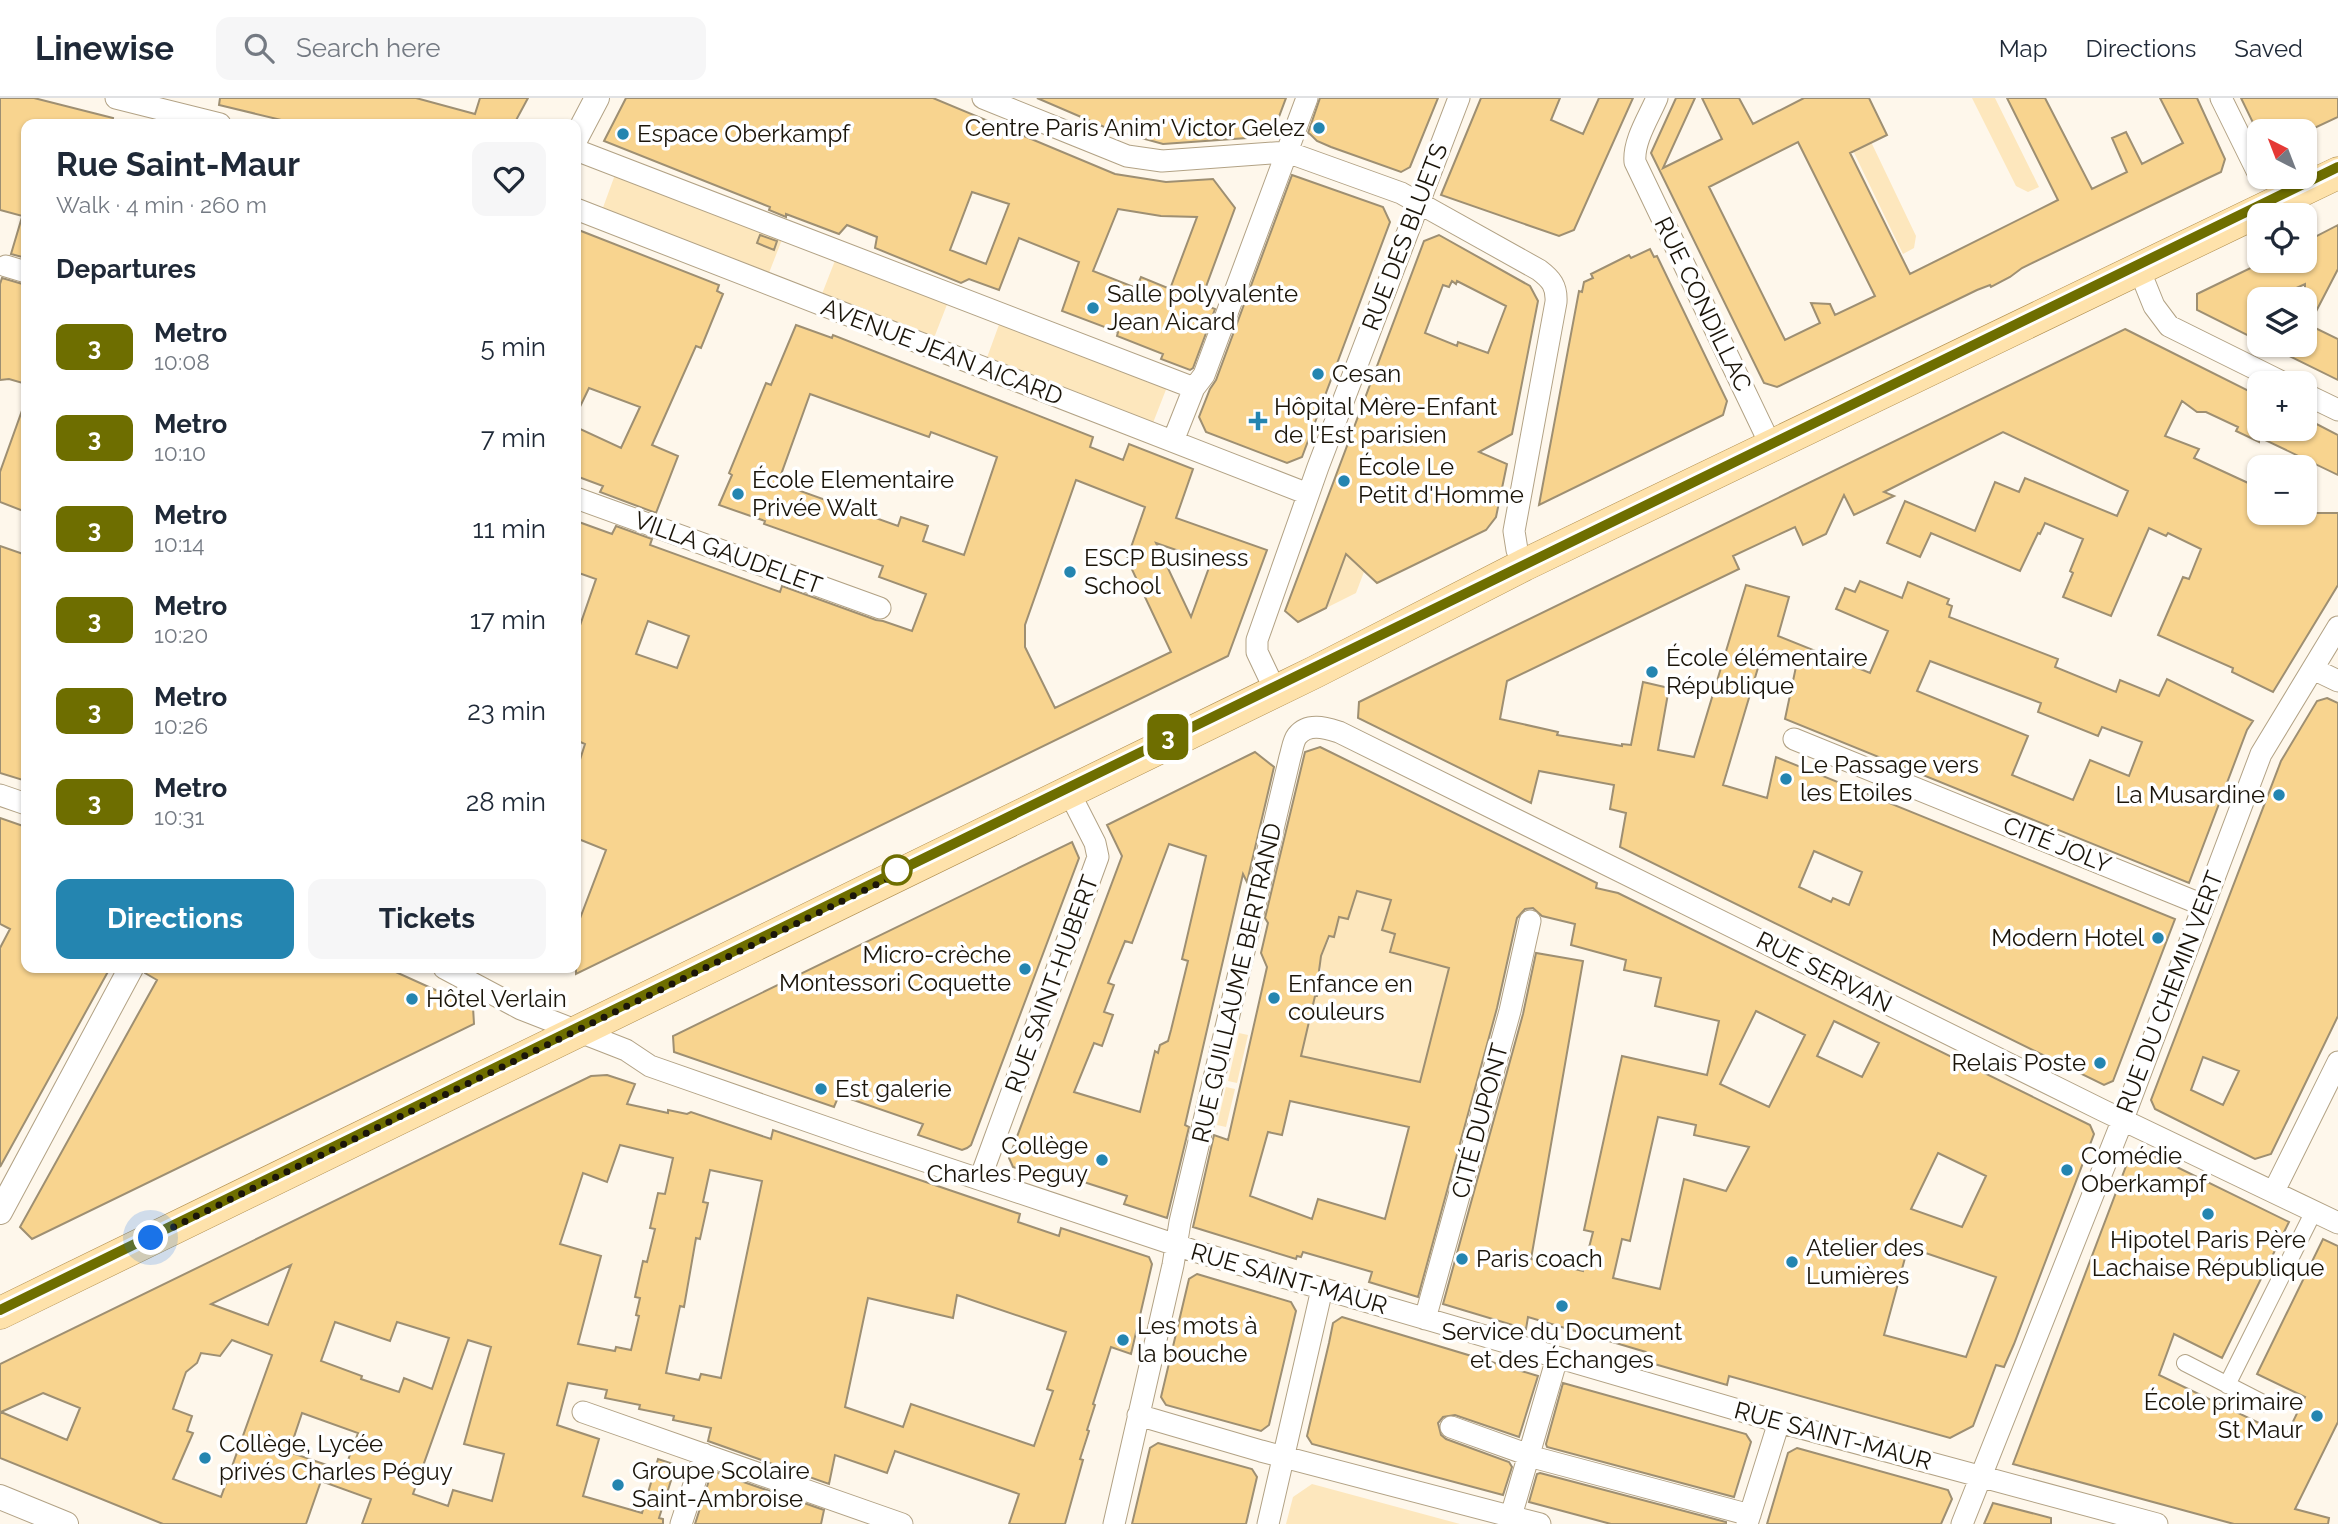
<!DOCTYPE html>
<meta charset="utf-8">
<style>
:root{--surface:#fff;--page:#f6f6f7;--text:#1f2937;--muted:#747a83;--line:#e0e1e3;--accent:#2485b0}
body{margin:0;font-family:Raleway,sans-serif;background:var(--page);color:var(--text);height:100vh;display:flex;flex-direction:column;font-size:26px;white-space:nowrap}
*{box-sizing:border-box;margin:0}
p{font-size:23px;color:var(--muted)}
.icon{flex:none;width:38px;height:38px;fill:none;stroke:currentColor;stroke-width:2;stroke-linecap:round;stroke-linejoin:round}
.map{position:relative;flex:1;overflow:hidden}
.drawer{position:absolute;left:21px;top:21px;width:560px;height:854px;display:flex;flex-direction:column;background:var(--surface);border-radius:14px;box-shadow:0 2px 5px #0004}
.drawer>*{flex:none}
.badge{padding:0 14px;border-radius:10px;font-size:24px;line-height:46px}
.needle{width:46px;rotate:318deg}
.tools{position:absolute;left:2247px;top:21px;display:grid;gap:14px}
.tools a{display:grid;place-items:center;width:70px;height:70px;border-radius:14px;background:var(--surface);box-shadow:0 2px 5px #0004;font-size:35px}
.you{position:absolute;width:35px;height:35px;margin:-18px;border:5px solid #fff;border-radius:50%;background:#1a73e8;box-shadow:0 0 0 10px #1a73e833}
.map>.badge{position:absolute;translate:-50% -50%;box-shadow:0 0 0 4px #fff}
h2{padding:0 35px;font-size:26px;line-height:63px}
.round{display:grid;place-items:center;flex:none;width:74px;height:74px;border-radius:14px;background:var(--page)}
.head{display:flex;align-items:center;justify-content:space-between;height:119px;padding:0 35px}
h1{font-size:33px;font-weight:700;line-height:52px}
.cta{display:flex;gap:14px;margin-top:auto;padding:14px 35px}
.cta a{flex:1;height:80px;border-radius:14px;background:var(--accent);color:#fff;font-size:28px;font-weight:700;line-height:80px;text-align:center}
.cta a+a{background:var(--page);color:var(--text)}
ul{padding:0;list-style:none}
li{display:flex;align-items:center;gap:21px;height:91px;padding:0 35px}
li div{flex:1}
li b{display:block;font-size:26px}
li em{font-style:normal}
li .badge{min-width:77px;font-weight:700;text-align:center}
header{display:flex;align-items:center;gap:42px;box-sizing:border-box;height:98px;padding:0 35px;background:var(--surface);border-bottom:2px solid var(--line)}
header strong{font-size:33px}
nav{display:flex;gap:38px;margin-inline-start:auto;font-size:24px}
.search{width:490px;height:63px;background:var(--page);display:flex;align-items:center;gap:18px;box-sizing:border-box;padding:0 24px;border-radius:14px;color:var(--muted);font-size:26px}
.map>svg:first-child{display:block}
.green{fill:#fde7bd}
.building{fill:#f8d48f;stroke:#9e8f72;stroke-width:2;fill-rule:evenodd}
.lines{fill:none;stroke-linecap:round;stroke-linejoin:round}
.pedestrian-casing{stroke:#b2a285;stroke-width:18}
.minor-casing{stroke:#b2a285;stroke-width:23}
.tertiary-casing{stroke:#b2a285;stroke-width:26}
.primary-casing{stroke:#ae8d4e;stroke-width:33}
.pedestrian{stroke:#fff;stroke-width:16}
.minor{stroke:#fff;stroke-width:21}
.tertiary{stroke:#fff;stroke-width:24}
.primary{stroke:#fee2ab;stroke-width:32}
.line-casing{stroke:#fff;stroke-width:16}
.line{stroke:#6e6e00;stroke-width:10}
.walk{stroke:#1b150a;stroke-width:7;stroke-dasharray:0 12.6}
.poi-dot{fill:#2485b0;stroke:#fff;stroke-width:2.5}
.stop-dot{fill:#fff;stroke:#6e6e00;stroke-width:3.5}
.labels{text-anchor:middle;stroke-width:7;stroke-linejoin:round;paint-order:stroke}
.poi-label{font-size:24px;fill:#1b150a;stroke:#fff;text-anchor:start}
.street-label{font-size:24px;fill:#1b150a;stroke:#fff}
</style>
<header>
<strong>Linewise</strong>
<div class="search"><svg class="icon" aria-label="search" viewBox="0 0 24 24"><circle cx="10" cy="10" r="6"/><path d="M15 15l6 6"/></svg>Search here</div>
<nav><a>Map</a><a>Directions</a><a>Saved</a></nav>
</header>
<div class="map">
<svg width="2338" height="1426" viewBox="0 0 2338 1426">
<rect width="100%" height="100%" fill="#fef7eb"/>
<path class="green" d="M1972,0H1995L2039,89L2028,94L2016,88Z
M1862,25L1916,138L1914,150L1903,156L1844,34Z
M616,74L783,139L767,180L601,115Z
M836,160L948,204L932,245L820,201Z
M1000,224L1167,289L1151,330L985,265Z
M1390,337L1413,344L1356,495L1326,510Z
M1357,793L1391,802L1382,832L1395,836L1390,854L1449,870L1420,984L1301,958L1315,898H1317L1323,877L1320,868L1321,858L1330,840L1334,838L1339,819L1348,821Z
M1239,935L1248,937L1237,985L1228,983Z
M1226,989L1235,991L1226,1029L1217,1027Z
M1312,1386L1460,1426H1286L1293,1399Z"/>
<path class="building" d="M0,0H34L113,20L112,26H26V119L0,112Z
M220,0H416L475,16L480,0H528L514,26H298L219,7Z
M626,0H933L1115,76L1166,84L1213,81L1235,110L1200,205L1215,211L1193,270L1190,272L1161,261L1163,256L1117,238L1118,234L1062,213L1079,164L1019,140L999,192L969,181L961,185L875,150L877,139L847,127L839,136L786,116V119L769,112L770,109L604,43ZM972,94L1009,106L986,166L950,152ZM1118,111L1161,118L1197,119L1170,191L1141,179L1136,190L1093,173Z
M1037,0H1286L1274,32L1265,29L1261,39L1163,46L1109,31Z
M1320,0H1438L1410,69L1401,74L1331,49L1317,43L1310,36L1308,35Z
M1481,0H1560L1551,22L1583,36L1599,0H1633L1574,132L1559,138L1441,97Z
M1676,0H1695L1663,70L1722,41L1702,0H1739L1753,26L1804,0H1869L1887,37L1850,55L1910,176L2058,102L2007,0H2045L2092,91L2127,74L2112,40L2126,34L2142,66L2183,45L2160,0H2197L2225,61L2221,74L2206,81L2022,170L2010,179L1991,189L1990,187L1977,192L1777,289L1764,285L1651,55ZM1798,44L1875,198L1835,217L1830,206L1811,205L1820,225L1785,242L1709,89Z
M2241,0H2338V19L2308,33H2257Z
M1292,77L1383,109L1390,124L1302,359L1287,365L1206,334L1199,319L1210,291L1216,282Z
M22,119L26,120V160L11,156Z
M2338,127V171L2309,227L2338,241V282L2267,247H2305V186L2272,201H2259V243L2197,212V196L2265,163H2305V144Z
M576,131L719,187L717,193L723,196L701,250L696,248L652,347L678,358L656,415L600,394L603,388L576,378V329L621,350L640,309L589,290L576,317Z
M760,137L777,143L774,152L757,145Z
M1439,137L1530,188L1538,203L1512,336L1479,354L1507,366L1496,419L1486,432L1377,485L1346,456L1326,510L1298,524L1285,513L1424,143ZM1452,183L1456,186L1457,183L1506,208L1488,255L1458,244L1457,248L1425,235L1443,187L1449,189Z
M1650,151L1654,159L1657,158L1727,303L1723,317L1539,407L1579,193L1582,194L1584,184L1593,180L1591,176L1629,157L1631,160Z
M2,180L26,187V286L9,281L0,282V186Z
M796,227L832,240L833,237L1093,339L1090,349L1123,362L1129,346L1193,371L1176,420L1267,452L1228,558L576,876V831L606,752L576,740V674L585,646L576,642V539L596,481L576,474V423L612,436L616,428L652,441L650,447L780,494L782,488L876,522L883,523L912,533L926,496L879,479L883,468L764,426L765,423L719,407L732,377L729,375L766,285L771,287ZM810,296L929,339L931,334L997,359L964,457L923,443L928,428L901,419L898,428L778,385ZM1076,382L1145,409L1127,461L1171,554L1055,610L1025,549V527ZM1156,445L1211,464L1191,519ZM648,523L689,538L677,570L636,556Z
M2125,231L2259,298V331H2305V320L2338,337V377L2259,339V344L2236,333L2238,329L2206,314H2197L2182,303L2165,338L2199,351L2194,360L2259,390V415H2338V487L2273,594L2232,574L2233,570L2158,537L2183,479L2189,481L2201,451L2168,435L2166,438L2149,430L2111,518L2063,499L2073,475L2070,473L2083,441L2045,425L2040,436L2038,435L2020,473L1931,435L1920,459L1887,445L1905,403L1975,433L1995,384L2019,394L2025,380L2117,418L2128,393L2003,334L1884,394L1894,398L1854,417L1844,397L1826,436L1803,447L1795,429L1733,458L1739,471L1507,583L1500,621L1558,634L1557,637L1622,648V646L1631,647L1643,584L1669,590L1658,652L1694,659L1746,487L1789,499L1778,538L1870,575L1888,533L1836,511L1845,490L1855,494L1860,483L1902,500L1908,484L1949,501L1947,506L1952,508L1949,519L2058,561L2055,569L2116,594L2120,582L2159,598L2167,581L2253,623L2247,632L2189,785L1785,621L1797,564L1763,553L1723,687L1767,700L1776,659L2175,821L2113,983L2104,987L1620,749L1626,715L1610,711L1614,687L1539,673L1531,705L1358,620L1359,604ZM1930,563L2041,605L2038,614L2098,638L2102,629L2142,644L2129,678L2090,662L2073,702L2012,677L2028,638L1917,593ZM1814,753L1862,774L1849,807L1833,800L1831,804L1799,789Z
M24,307H26V414L0,404V374Z
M0,448L26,457V683L0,675Z
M2327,600L2338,605V918L2271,1056L2255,1061L2155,1011L2151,1002L2281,663L2317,603ZM2203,959L2239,973L2223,1007L2191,992Z
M1320,649L1597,785L1596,790L1618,795L2090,1027L2094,1036L2014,1246L2004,1269L1996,1267L1973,1328L1950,1340L1729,1278L1727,1287L1644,1263L1646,1254L1528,1219L1526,1231L1443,1206L1523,916L1536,855L1583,863L1531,1161L1583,1173L1593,1134L1584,1132L1622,958L1707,977L1719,923L1655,908L1661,880L1624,872L1626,862L1571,847L1575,826L1542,818L1533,810L1525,811L1517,820L1497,910L1418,1199L1369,1184L1372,1174L1303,1154L1301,1159L1297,1158L1296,1161L1193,1129L1214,1037L1228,1042L1267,869L1261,855L1268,825L1265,820L1305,654ZM1357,793L1391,802L1382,832L1395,836L1390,854L1449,870L1420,984L1301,958L1315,898H1317L1323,877L1319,873L1321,858L1329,838L1334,839L1339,819L1348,821ZM1756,913L1805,937L1769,1009L1720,986ZM1834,923L1879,945L1862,979L1817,958ZM1290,1003L1409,1029L1385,1121L1318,1101L1312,1121L1250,1098L1268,1034L1282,1037ZM1658,1019L1696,1027L1694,1037L1749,1049L1726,1093L1684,1081L1660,1191L1613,1180L1622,1141L1630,1143ZM1938,1055L1986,1078L1962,1129L1911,1111ZM1908,1149L1996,1179L1966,1259L1884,1237Z
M1255,654L1274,669L1247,784L1243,776L1185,1027L1189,1029L1167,1120L1124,1106L1127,1098L1059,1076L1057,1083L1013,1069L1009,1060L1122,758L1107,727ZM1169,746L1206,758L1182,861L1188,863L1171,932L1168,943L1160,947L1158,955L1155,953L1140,1014L1074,994L1094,945L1102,948L1113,917L1104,914L1114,887L1108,885L1125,843L1132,845Z
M0,720L26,729V870H110L0,1069V850L10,831L0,826Z
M1072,744L1079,760L971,1047L967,1050L962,1052L918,1037L923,1026L839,997L834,1009L674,954L673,938Z
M146,870H387L473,909L474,926L32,1141L20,1129L157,882L145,875Z
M607,977L635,986L627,1006L668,1015V1012L687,1016L691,1014L771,1041L773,1032L1020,1116L1018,1124L1059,1138L1061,1130L1149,1159L1152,1166L1131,1256L1111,1249L1093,1306L1095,1307L1087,1332L1089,1333L1080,1361L1083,1362L1065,1426H1009L1019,1396L895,1353L887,1375L835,1357L829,1386L708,1343L711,1330L673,1322L674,1318L639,1311L640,1307L605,1300L607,1292L568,1285L557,1327L599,1341L583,1398L642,1415L658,1361L676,1367L659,1420L663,1421V1426H362L371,1401L321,1383L306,1426H163L0,1360V1266L591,978ZM620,1047L673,1060L665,1096L658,1095L650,1130L655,1131L647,1164L643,1163L635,1199L640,1200L636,1217L639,1218L631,1252L616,1249L615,1253L578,1246L601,1158L560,1146L583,1075L607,1084ZM710,1072L762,1083L721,1280L701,1276L699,1282L666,1275L680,1208L684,1209L696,1140L700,1141L708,1105L703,1104ZM291,1167L268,1227L211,1206ZM957,1197L1066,1234L1047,1291L1053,1293L1034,1348L911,1306L903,1329L845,1309L868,1200L953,1220ZM335,1224L390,1243L397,1224L449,1240L432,1291L404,1280L399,1294L361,1281L362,1278L321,1263ZM232,1242L272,1257L221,1399L173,1381L193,1335L187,1333L192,1318L173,1311L186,1274L197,1265L201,1255L220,1258ZM468,1242L491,1249L464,1346L504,1356L492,1403L453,1392L448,1408L413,1396ZM43,1295L80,1310L67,1342L1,1314ZM302,1315L358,1335L344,1373L289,1354Z
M2140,1051L2289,1124L2222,1260L2174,1236L2159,1277L2286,1338L2305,1299L2257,1276L2323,1141L2338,1148V1324L2295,1411L2329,1420L2328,1426H2234L2013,1366L2131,1055Z
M1197,1176L1291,1204L1296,1213L1269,1327L1261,1333L1166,1307L1161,1299L1189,1181Z
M1342,1219L1538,1278L1519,1339L1455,1317L1443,1319L1438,1325L1441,1337L1446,1341L1509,1364L1512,1369L1503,1397L1312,1346L1307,1338L1329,1245L1333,1225Z
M1563,1285L1746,1336L1751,1344L1734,1399L1547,1349L1546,1346Z
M1158,1345L1252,1371L1257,1379L1246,1426H1132L1150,1350Z
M1797,1350L1948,1392L1952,1401L1941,1426H1767L1788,1355Z
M712,1373L824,1412L821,1426H695Z
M1540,1375L1726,1424V1426H1611L1529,1404L1537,1376Z
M1993,1405L2051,1420V1426H1984Z"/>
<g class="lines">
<g class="pedestrian-casing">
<path id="pedestrian" d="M2185,1265L2265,1306
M2227,1287L2314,1113"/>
</g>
<g class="minor-casing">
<path id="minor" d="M116,0L220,26
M983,0L1127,58L1162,63L1287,54L1401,95L1539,172C1551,181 1557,188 1556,204L1514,433L1517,452L1524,467
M1657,0C1649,19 1633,43 1635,64L1771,348
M2221,0L2259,77
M576,52L1194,290
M576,111L1308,396
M6,168L26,174
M2139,171L2154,208L2169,228L2284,285
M2305,296L2338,312
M1173,343L1194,290L1204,277L1307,0
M576,400L880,510
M2313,571L2338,583
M1275,592L1257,554V542L1318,369L1459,0
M1794,641L2203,807
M0,697L26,706
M444,870L521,911L626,952L650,968L865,1043L1194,1153L1779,1324L2157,1426
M980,1081L1098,759L1095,745L1069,694
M2274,1093L2338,964
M1425,1221L1510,913L1530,823
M583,1314L902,1426
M1138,1317L1261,1353L1540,1426
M1451,1329L1540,1361L1750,1417
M1511,1418L1557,1260
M681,1426L704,1356
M1114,1426L1173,1167L1180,1124L1290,659C1292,653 1293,643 1297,638C1308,624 1326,630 1339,634L2102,1012L2338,1125
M1268,1426L1322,1191
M1747,1426L1779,1324
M1962,1426L2123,1021L2261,656L2338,529"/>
</g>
<g class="tertiary-casing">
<path id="tertiary" d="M576,40L597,0
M0,1114L131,870
M0,1399L66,1426"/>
</g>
<g class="primary-casing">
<path id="primary" d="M0,1215L1315,574L1524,467L2338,75"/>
</g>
<use href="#pedestrian" class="pedestrian"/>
<use href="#minor" class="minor"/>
<use href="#tertiary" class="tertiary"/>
<use href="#primary" class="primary"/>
</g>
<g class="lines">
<g class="line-casing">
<path id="line" d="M0,1212L2338,69"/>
</g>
<use href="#line" class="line"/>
<path class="walk" d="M151,1140L896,777L897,772"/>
</g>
<g class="poi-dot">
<circle cx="1319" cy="30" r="7"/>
<circle cx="623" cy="36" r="7"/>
<circle cx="1093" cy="210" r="7"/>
<circle cx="1318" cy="276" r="7"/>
<path d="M1254.5 312.5h7v7h7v7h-7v7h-7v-7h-7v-7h7z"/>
<circle cx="1344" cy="383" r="7"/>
<circle cx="738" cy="396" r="7"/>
<circle cx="1070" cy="474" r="7"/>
<circle cx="1652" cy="574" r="7"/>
<circle cx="1786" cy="681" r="7"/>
<circle cx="2279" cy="697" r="7"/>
<circle cx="2158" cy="840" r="7"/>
<circle cx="1025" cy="871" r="7"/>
<circle cx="1274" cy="900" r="7"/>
<circle cx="412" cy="901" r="7"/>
<circle cx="2100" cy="965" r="7"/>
<circle cx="821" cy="991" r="7"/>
<circle cx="1102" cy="1062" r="7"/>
<circle cx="2067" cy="1072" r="7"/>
<circle cx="2208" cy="1116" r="7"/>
<circle cx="1462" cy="1161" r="7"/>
<circle cx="1792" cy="1164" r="7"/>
<circle cx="1562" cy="1208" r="7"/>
<circle cx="1123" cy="1242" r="7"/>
<circle cx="2317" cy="1318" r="7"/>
<circle cx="205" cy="1360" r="7"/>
<circle cx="618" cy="1387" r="7"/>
</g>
<circle class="stop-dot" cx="897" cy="772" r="14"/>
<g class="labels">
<g class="poi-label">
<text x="1305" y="38" text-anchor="end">Centre Paris Anim' Victor Gelez</text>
<text x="637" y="44">Espace Oberkampf</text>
<text x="1107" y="204">Salle polyvalente<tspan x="1107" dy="28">Jean Aicard</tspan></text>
<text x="1332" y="284">Cesan</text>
<text x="1274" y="317">Hôpital Mère-Enfant<tspan x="1274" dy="28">de l'Est parisien</tspan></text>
<text x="1358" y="377">École Le<tspan x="1358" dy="28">Petit d'Homme</tspan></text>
<text x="752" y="390">École Elementaire<tspan x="752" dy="28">Privée Walt</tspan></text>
<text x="1084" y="468">ESCP Business<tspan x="1084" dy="28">School</tspan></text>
<text x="1666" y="568">École élémentaire<tspan x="1666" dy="28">République</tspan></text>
<text x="1800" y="675">Le Passage vers<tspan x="1800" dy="28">les Etoiles</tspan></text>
<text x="2265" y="705" text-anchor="end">La Musardine</text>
<text x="2144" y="848" text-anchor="end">Modern Hotel</text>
<text x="1011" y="865" text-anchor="end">Micro-crèche<tspan x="1011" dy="28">Montessori Coquette</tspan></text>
<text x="1288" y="894">Enfance en<tspan x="1288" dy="28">couleurs</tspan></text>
<text x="426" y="909">Hôtel Verlain</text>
<text x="2086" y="973" text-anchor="end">Relais Poste</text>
<text x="835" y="999">Est galerie</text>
<text x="1088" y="1056" text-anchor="end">Collège<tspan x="1088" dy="28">Charles Peguy</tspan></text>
<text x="2081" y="1066">Comédie<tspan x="2081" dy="28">Oberkampf</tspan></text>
<text x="2208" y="1150" text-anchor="middle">Hipotel Paris Père<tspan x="2208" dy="28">Lachaise République</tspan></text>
<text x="1806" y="1158">Atelier des<tspan x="1806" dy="28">Lumières</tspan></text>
<text x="1476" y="1169">Paris coach</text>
<text x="1137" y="1236">Les mots à<tspan x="1137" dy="28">la bouche</tspan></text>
<text x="1562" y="1242" text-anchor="middle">Service du Document<tspan x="1562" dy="28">et des Échanges</tspan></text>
<text x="2303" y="1312" text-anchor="end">École primaire<tspan x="2303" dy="28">St Maur</tspan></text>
<text x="219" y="1354">Collège, Lycée<tspan x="219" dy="28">privés Charles Péguy</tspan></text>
<text x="632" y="1381">Groupe Scolaire<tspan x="632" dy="28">Saint-Ambroise</tspan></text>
</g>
<g class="street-label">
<text transform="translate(1405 139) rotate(-69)" y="8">RUE DES BLUETS</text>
<text transform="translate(1703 206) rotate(64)" y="8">RUE CONDILLAC</text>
<text transform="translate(942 254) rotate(21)" y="8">AVENUE JEAN AICARD</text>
<text transform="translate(728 455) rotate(20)" y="8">VILLA GAUDELET</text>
<text transform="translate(2057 747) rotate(22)" y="8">CITÉ JOLY</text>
<text transform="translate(1824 874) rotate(27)" y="8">RUE SERVAN</text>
<text transform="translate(1237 885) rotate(-77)" y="8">RUE GUILLAUME BERTRAND</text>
<text transform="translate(1052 886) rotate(-70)" y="8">RUE SAINT-HUBERT</text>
<text transform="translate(2170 894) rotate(-69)" y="8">RUE DU CHEMIN VERT</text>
<text transform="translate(1480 1023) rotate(-75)" y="8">CITÉ DUPONT</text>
<text transform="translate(1289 1181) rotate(16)" y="8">RUE SAINT-MAUR</text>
<text transform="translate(1833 1338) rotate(15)" y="8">RUE SAINT-MAUR</text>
</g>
</g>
</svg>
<div class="tools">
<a><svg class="needle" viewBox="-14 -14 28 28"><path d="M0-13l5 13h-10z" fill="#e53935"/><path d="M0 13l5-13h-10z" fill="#747a83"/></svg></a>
<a><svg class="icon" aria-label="locate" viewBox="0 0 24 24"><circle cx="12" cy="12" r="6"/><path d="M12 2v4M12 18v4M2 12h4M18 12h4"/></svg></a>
<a><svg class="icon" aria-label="layers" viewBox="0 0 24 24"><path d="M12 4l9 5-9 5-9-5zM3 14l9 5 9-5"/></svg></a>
<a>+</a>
<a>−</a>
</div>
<div class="you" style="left:151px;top:1140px"></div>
<b class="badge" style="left:1168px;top:639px;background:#6e6e00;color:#fff">3</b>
<section class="drawer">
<div class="head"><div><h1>Rue Saint-Maur</h1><p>Walk · 4 min · 260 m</p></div><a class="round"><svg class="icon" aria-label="heart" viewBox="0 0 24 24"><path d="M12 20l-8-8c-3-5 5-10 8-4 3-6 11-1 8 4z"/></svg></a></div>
<h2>Departures</h2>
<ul>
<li><span class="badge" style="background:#6e6e00;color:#fff">3</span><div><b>Metro</b><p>10:08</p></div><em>5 min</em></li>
<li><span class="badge" style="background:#6e6e00;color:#fff">3</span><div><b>Metro</b><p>10:10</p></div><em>7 min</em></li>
<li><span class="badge" style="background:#6e6e00;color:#fff">3</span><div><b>Metro</b><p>10:14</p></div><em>11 min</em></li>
<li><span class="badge" style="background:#6e6e00;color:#fff">3</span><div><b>Metro</b><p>10:20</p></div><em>17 min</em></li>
<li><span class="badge" style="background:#6e6e00;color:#fff">3</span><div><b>Metro</b><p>10:26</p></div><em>23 min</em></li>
<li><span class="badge" style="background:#6e6e00;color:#fff">3</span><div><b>Metro</b><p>10:31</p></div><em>28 min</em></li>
</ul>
<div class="cta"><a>Directions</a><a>Tickets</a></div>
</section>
</div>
